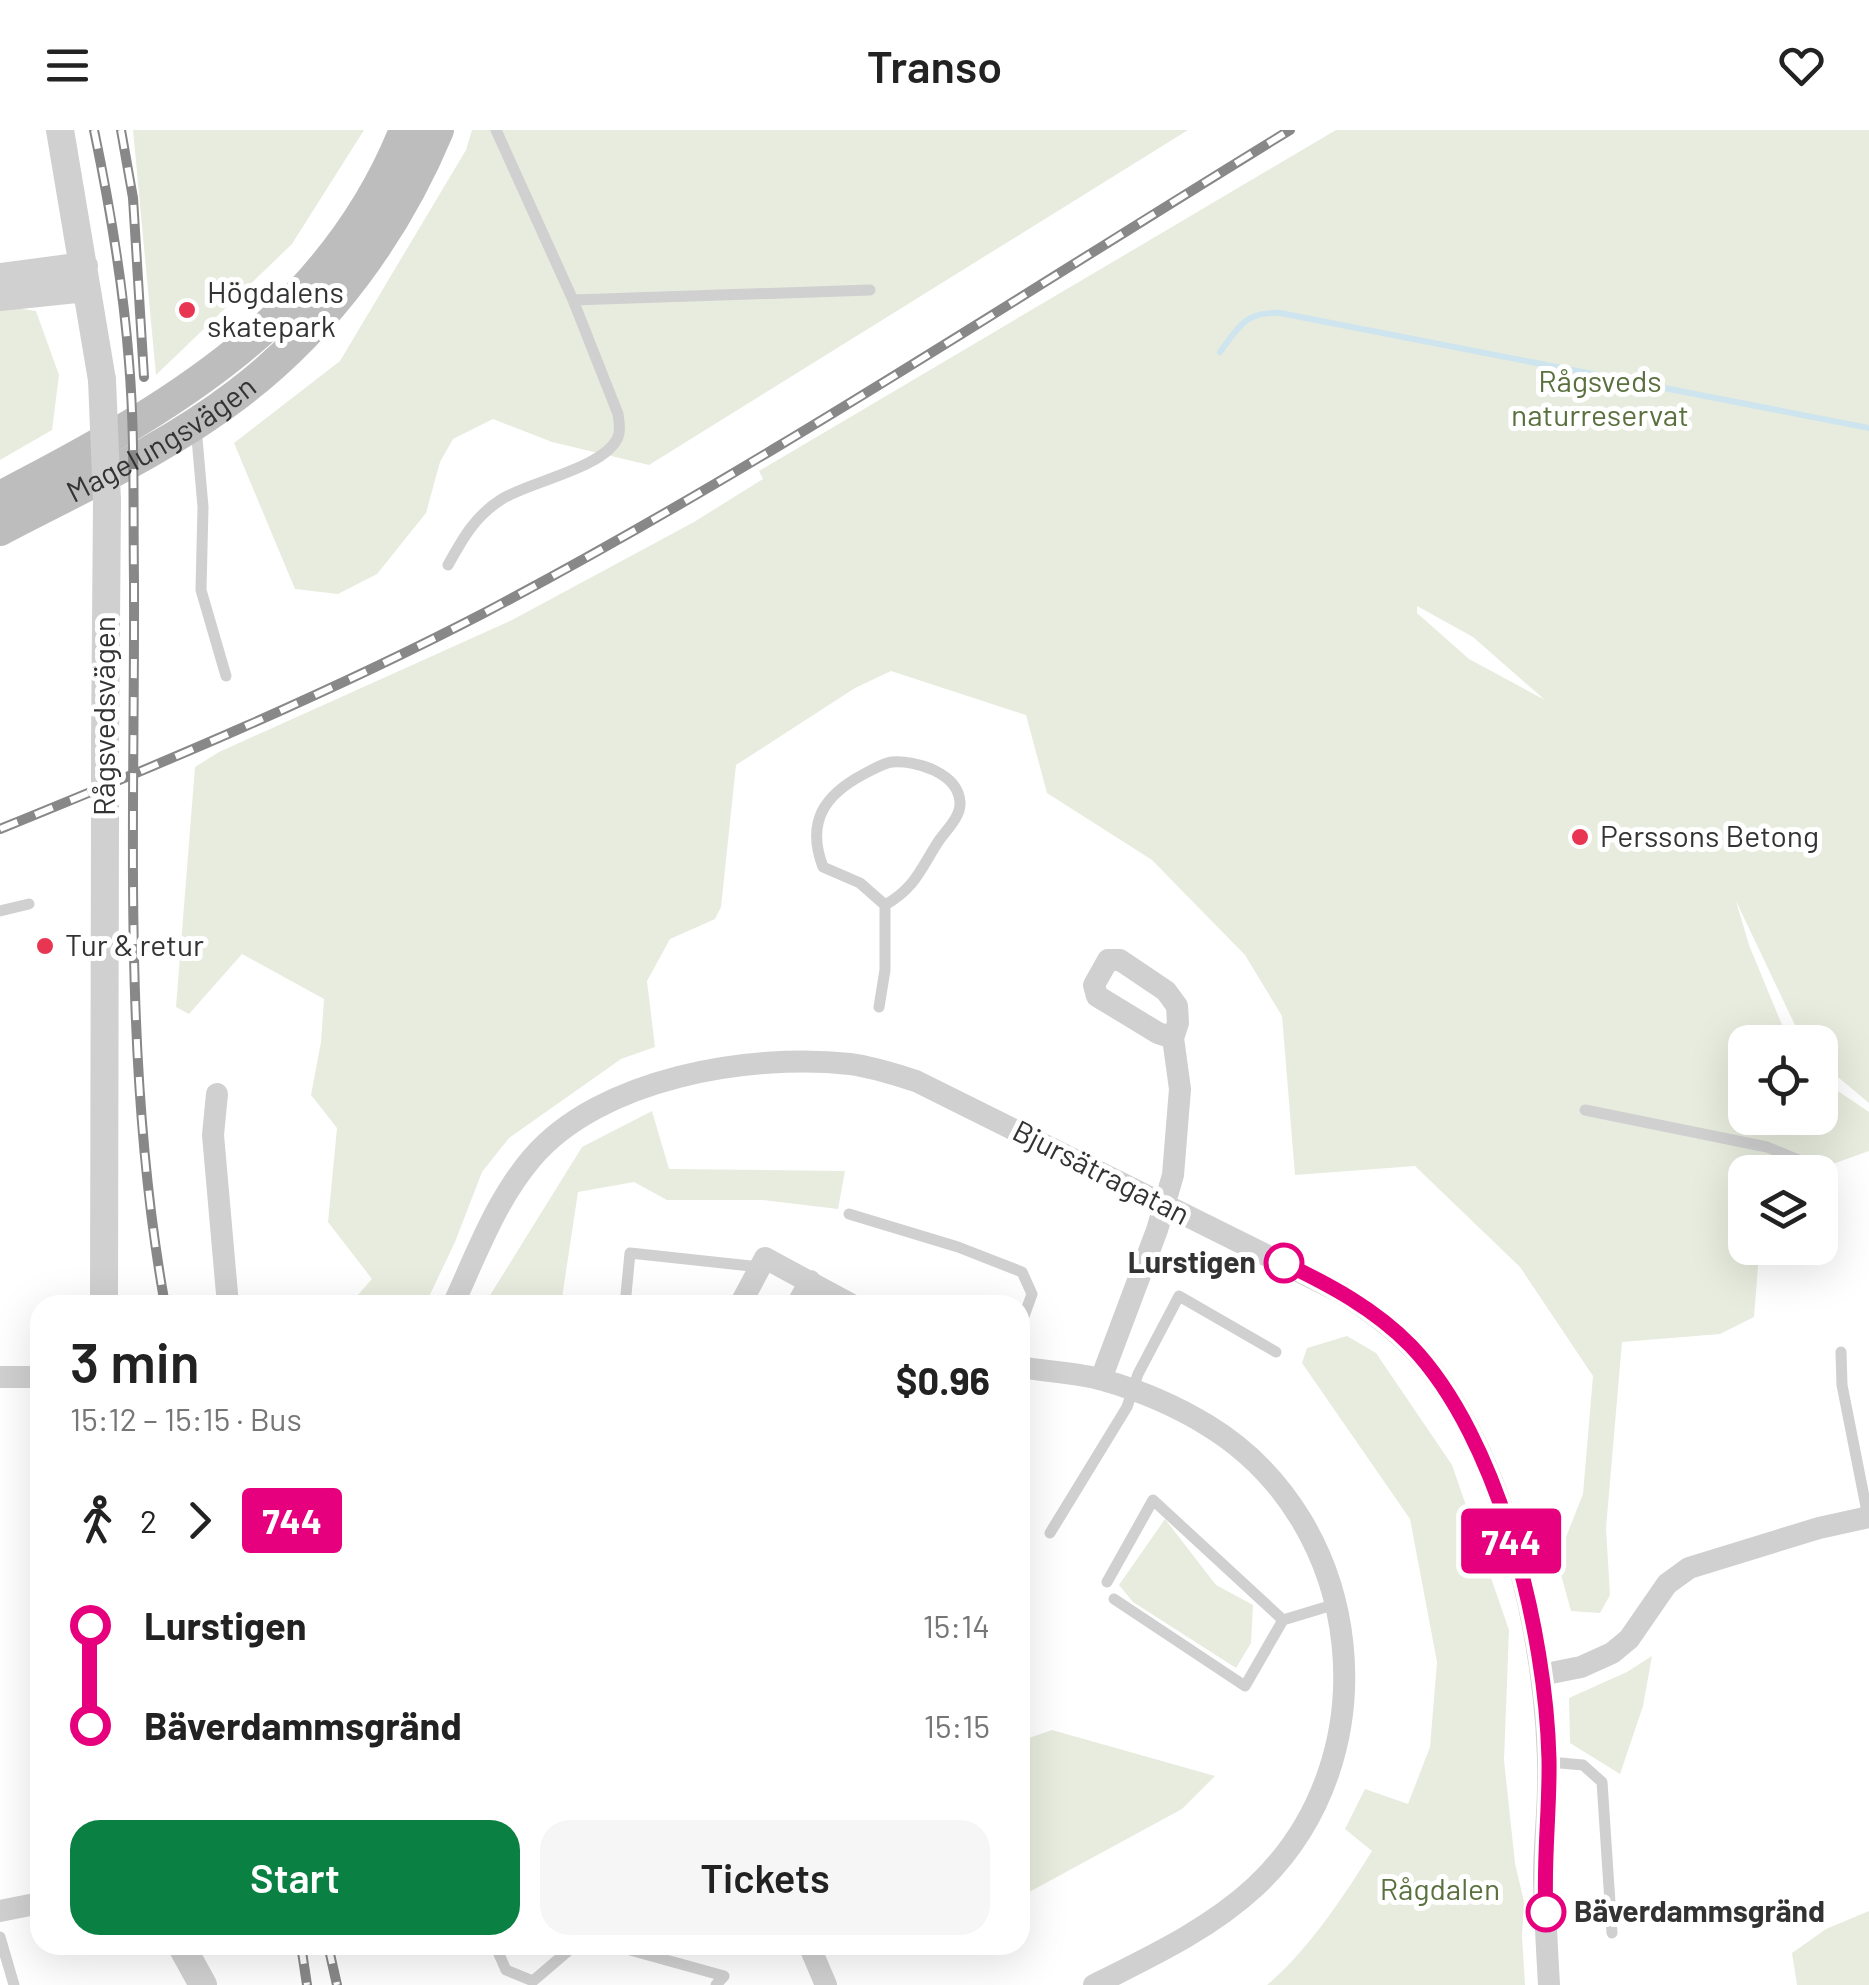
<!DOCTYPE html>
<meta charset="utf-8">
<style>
:root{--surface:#fff;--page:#f6f6f6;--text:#222;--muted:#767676;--accent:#0b8043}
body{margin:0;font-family:Barlow,sans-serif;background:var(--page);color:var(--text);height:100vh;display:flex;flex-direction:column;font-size:38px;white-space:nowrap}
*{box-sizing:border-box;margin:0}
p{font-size:32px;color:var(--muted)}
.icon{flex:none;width:55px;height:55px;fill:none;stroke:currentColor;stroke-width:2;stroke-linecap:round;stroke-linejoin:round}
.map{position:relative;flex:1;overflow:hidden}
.sheet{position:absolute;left:30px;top:1165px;width:1000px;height:660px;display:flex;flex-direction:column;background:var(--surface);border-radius:30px;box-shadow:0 10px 40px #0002}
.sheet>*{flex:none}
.badge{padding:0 20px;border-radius:8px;font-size:35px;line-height:65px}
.fabs{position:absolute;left:1728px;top:895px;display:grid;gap:20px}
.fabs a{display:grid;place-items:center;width:110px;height:110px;border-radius:20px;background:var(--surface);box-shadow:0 10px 40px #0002;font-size:50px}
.map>.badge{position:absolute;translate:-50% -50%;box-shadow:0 0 0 5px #fff}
.legs{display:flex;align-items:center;gap:15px;height:110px;padding:0 40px;font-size:32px}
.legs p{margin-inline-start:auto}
.summary{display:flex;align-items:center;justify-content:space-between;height:170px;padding:0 40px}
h1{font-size:55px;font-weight:600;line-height:75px}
.button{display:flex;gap:20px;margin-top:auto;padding:20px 40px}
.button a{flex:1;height:115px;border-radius:30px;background:var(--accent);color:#fff;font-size:40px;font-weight:600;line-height:115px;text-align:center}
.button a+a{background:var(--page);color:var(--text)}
ul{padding:0 40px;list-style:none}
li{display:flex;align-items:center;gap:35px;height:100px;font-size:38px}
li i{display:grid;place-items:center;width:15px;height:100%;margin:0 12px;background:currentColor}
li i::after{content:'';width:25px;height:25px;margin:-12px;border:8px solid;border-radius:50%;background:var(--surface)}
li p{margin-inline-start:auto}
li:first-child i{background:linear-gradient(#0000 50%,currentColor 0)}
li:last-child i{background:linear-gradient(currentColor 50%,#0000 0)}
header{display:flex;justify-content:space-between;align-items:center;height:130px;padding:0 40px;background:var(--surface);font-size:45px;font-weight:600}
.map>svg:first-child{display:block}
.green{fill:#e7ecde;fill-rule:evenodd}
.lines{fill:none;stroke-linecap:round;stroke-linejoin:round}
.stream{stroke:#cee4ee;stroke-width:6}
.service{stroke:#d0d0d0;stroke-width:11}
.minor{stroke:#d0d0d0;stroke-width:22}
.tertiary{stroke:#d0d0d0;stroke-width:28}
.secondary{stroke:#bdbdbd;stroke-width:32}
.rail-casing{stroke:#888;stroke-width:10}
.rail{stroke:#fff;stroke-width:6;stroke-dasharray:19;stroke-linecap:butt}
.tertiary-bridge{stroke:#d0d0d0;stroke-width:28}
.line-1-casing{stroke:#fff;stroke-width:22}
.line-1{stroke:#e6007e;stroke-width:15}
.poi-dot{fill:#e83652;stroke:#fff;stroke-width:4}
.stop-1-dot{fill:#fff;stroke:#e6007e;stroke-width:5}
.labels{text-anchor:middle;stroke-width:10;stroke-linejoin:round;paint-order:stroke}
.poi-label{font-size:30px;fill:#333;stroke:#fff;text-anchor:start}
.park-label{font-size:30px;fill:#5a703e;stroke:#fff}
.street-label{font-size:30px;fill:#333;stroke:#fff}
.stop-label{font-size:30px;font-weight:bold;fill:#333;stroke:#fff;text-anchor:end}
</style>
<header><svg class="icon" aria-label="menu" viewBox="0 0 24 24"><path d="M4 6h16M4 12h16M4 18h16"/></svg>Transo<svg class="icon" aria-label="heart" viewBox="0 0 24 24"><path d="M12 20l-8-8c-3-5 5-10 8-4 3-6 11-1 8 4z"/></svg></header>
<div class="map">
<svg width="1869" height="1855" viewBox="0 0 1869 1855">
<rect width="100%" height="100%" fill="#fff"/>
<path class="green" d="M133,0H364L292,114L156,245Z
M472,0H1188L649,335L552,312L493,289L453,309L440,332L426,383L377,444L338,464L295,459L234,313L340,231L466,20Z
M1336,0H1869V973L1820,932V912H1803L1736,771L1749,815L1789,912H1745V988H1820V949L1869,982V1021L1830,1035L1819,1042H1745V1118H1763L1759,1124L1754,1187L1720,1204L1622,1212L1606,1398L1610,1465L1600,1483L1571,1481L1557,1430L1583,1364L1593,1246L1520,1137L1415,1036L1295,1045L1282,886L1245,825L1152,730L1047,663L1026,585L891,541L855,558L736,635L721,777L715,789L670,809L647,851L655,917L621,929L509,1008L482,1042L455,1112L425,1175H349L372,1149L328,1092L337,998L311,965L321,912L324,869L242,824L189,884L176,877L195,637L219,622L512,490L694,392L763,349L759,341ZM1417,476L1473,507L1545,570L1469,529L1417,483Z
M16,178L36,181L59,245L52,300L0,330V180Z
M652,981L669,1039L845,1041L838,1079L763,1070H667L634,1052L578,1062L561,1175H484L582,1017Z
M1347,1206L1376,1223L1452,1335L1509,1500L1504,1630L1515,1733L1524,1772L1522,1806L1525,1855H1267C1310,1818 1342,1769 1372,1721L1345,1699L1365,1659L1408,1674L1430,1617L1437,1532L1410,1389L1302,1233L1307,1218Z
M1165,1389L1216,1455L1253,1475L1251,1513L1236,1538L1133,1472L1119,1455Z
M1652,1526L1643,1576L1620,1644L1570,1613L1569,1568L1627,1542Z
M1052,1600L1215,1646L1182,1679L1020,1767V1611Z
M1869,1781V1855H1797L1792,1823L1826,1799Z"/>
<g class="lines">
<path class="stream" d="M1220,222C1239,197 1245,181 1280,183L1869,298"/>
<path class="service" d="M573,170L870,160
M196,297L203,377L201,460L226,546
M448,435C463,408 475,386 502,369C531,351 605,338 618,307C621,300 619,292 618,284L573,170L496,0
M0,781L29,774
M879,877L885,840V775L860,753L823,737C806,692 824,665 864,644C872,640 883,633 892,632C916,630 958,643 960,672C961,687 946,700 938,712C920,740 915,758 885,775
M1585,980L1767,1017L1825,1041
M849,1084L958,1117L1022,1142L1032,1164L1020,1197
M625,1175L630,1123L760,1137
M1841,1222L1842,1255L1868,1387
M1050,1403L1127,1277L1138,1244L1179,1166L1276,1222
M1107,1452L1153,1370L1283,1490L1336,1474
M1114,1469L1245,1556L1283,1490
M1549,1632L1583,1635L1602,1652L1612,1803
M0,1807L14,1855
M495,1815L506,1840L533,1851L575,1815
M612,1815L724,1846L716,1855"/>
<path class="minor" d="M217,964L213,1005L228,1175
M453,1175C476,1125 496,1070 532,1028C600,948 750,923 850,934C873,937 894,944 916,951L1340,1162C1377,1185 1410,1210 1436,1246C1508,1344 1544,1508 1548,1628C1550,1668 1544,1709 1544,1749C1545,1784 1547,1820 1549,1855
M740,1175L765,1128L852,1175
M797,1175L810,1151
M1020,1237C1047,1242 1076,1242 1103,1250C1138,1260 1176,1276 1207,1295C1367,1392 1392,1628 1256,1756C1210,1799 1150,1827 1094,1855
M0,1247H40
M1101,1249L1157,1100L1173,1045L1180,959L1173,908L1178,893L1177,876L1166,861L1120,830H1108L1094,855L1097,866L1158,903L1173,908
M1541,1545L1581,1537L1612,1523L1629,1509L1667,1454L1689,1438L1819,1398L1869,1387
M0,1781L40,1773
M809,1815L826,1855"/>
<path class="tertiary" d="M60,0L102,250
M0,147L84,136
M0,167L86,158
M105,616L107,371
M104,1175L105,681
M181,1815L203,1855"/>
<g class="secondary">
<path d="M0,367C169,280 331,186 405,0"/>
<path id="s1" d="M0,400C80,358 166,319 238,264C327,196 395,103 438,0"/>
</g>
<g class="rail-casing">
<path id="rail" d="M94,0C110,77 123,153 129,232C135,304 133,378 134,451C135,693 122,936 165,1175
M121,0L133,68L144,247
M0,699C163,633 328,564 484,483C761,337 1023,163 1290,0
M301,1815L307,1855
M328,1815L337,1855"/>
</g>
<use href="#rail" class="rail"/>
<path class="tertiary-bridge" d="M102,250L107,371
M105,681V616"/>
</g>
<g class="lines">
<g class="line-1-casing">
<path id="line-1" d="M1284,1133C1330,1155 1375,1179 1411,1216C1500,1309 1546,1503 1549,1629C1550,1680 1543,1731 1546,1782"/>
</g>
<use href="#line-1" class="line-1"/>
</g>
<g class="poi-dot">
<circle cx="187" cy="180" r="10"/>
<circle cx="1580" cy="707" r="10"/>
<circle cx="45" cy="816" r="10"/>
</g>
<g class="stop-1-dot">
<circle cx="1284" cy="1133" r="18"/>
<circle cx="1546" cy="1782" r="18"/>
</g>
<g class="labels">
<g class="poi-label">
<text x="207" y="173">Högdalens<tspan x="207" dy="34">skatepark</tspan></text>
<text x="1600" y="717">Perssons Betong</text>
<text x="65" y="826">Tur &amp; retur</text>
</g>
<g class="park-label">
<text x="1600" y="262">Rågsveds<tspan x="1600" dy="34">naturreservat</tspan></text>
<text x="1440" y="1770">Rågdalen</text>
</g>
<g class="street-label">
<text dy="10" stroke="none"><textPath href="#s1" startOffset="185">Magelungsvägen</textPath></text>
<text transform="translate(105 586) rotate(-90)" y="10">Rågsvedsvägen</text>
<text transform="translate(1101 1043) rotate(27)" y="10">Bjursätragatan</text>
</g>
<g class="stop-label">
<text x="1256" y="1143">Lurstigen</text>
<text x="1574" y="1792" text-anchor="start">Bäverdammsgränd</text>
</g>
</g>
</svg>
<div class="fabs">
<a><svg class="icon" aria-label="locate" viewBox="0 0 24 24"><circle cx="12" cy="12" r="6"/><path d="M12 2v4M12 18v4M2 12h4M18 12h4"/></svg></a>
<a><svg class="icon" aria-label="layers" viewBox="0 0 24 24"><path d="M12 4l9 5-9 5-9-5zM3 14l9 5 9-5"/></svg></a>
</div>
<b class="badge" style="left:1511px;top:1411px;background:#e6007e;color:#fff">744</b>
<section class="sheet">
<div class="summary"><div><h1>3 min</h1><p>15:12 – 15:15 · Bus</p></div><b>$0.96</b></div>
<div class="legs"><svg class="icon" aria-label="walk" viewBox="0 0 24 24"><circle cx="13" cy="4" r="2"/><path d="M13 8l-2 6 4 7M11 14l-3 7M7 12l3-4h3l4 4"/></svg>2<svg class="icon" aria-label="forward" viewBox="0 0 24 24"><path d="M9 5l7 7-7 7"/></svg><b class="badge" style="background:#e6007e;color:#fff">744</b></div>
<ul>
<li><i style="color:#e6007e"></i><b>Lurstigen</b><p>15:14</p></li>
<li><i style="color:#e6007e"></i><b>Bäverdammsgränd</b><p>15:15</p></li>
</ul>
<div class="button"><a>Start</a><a>Tickets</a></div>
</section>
</div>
